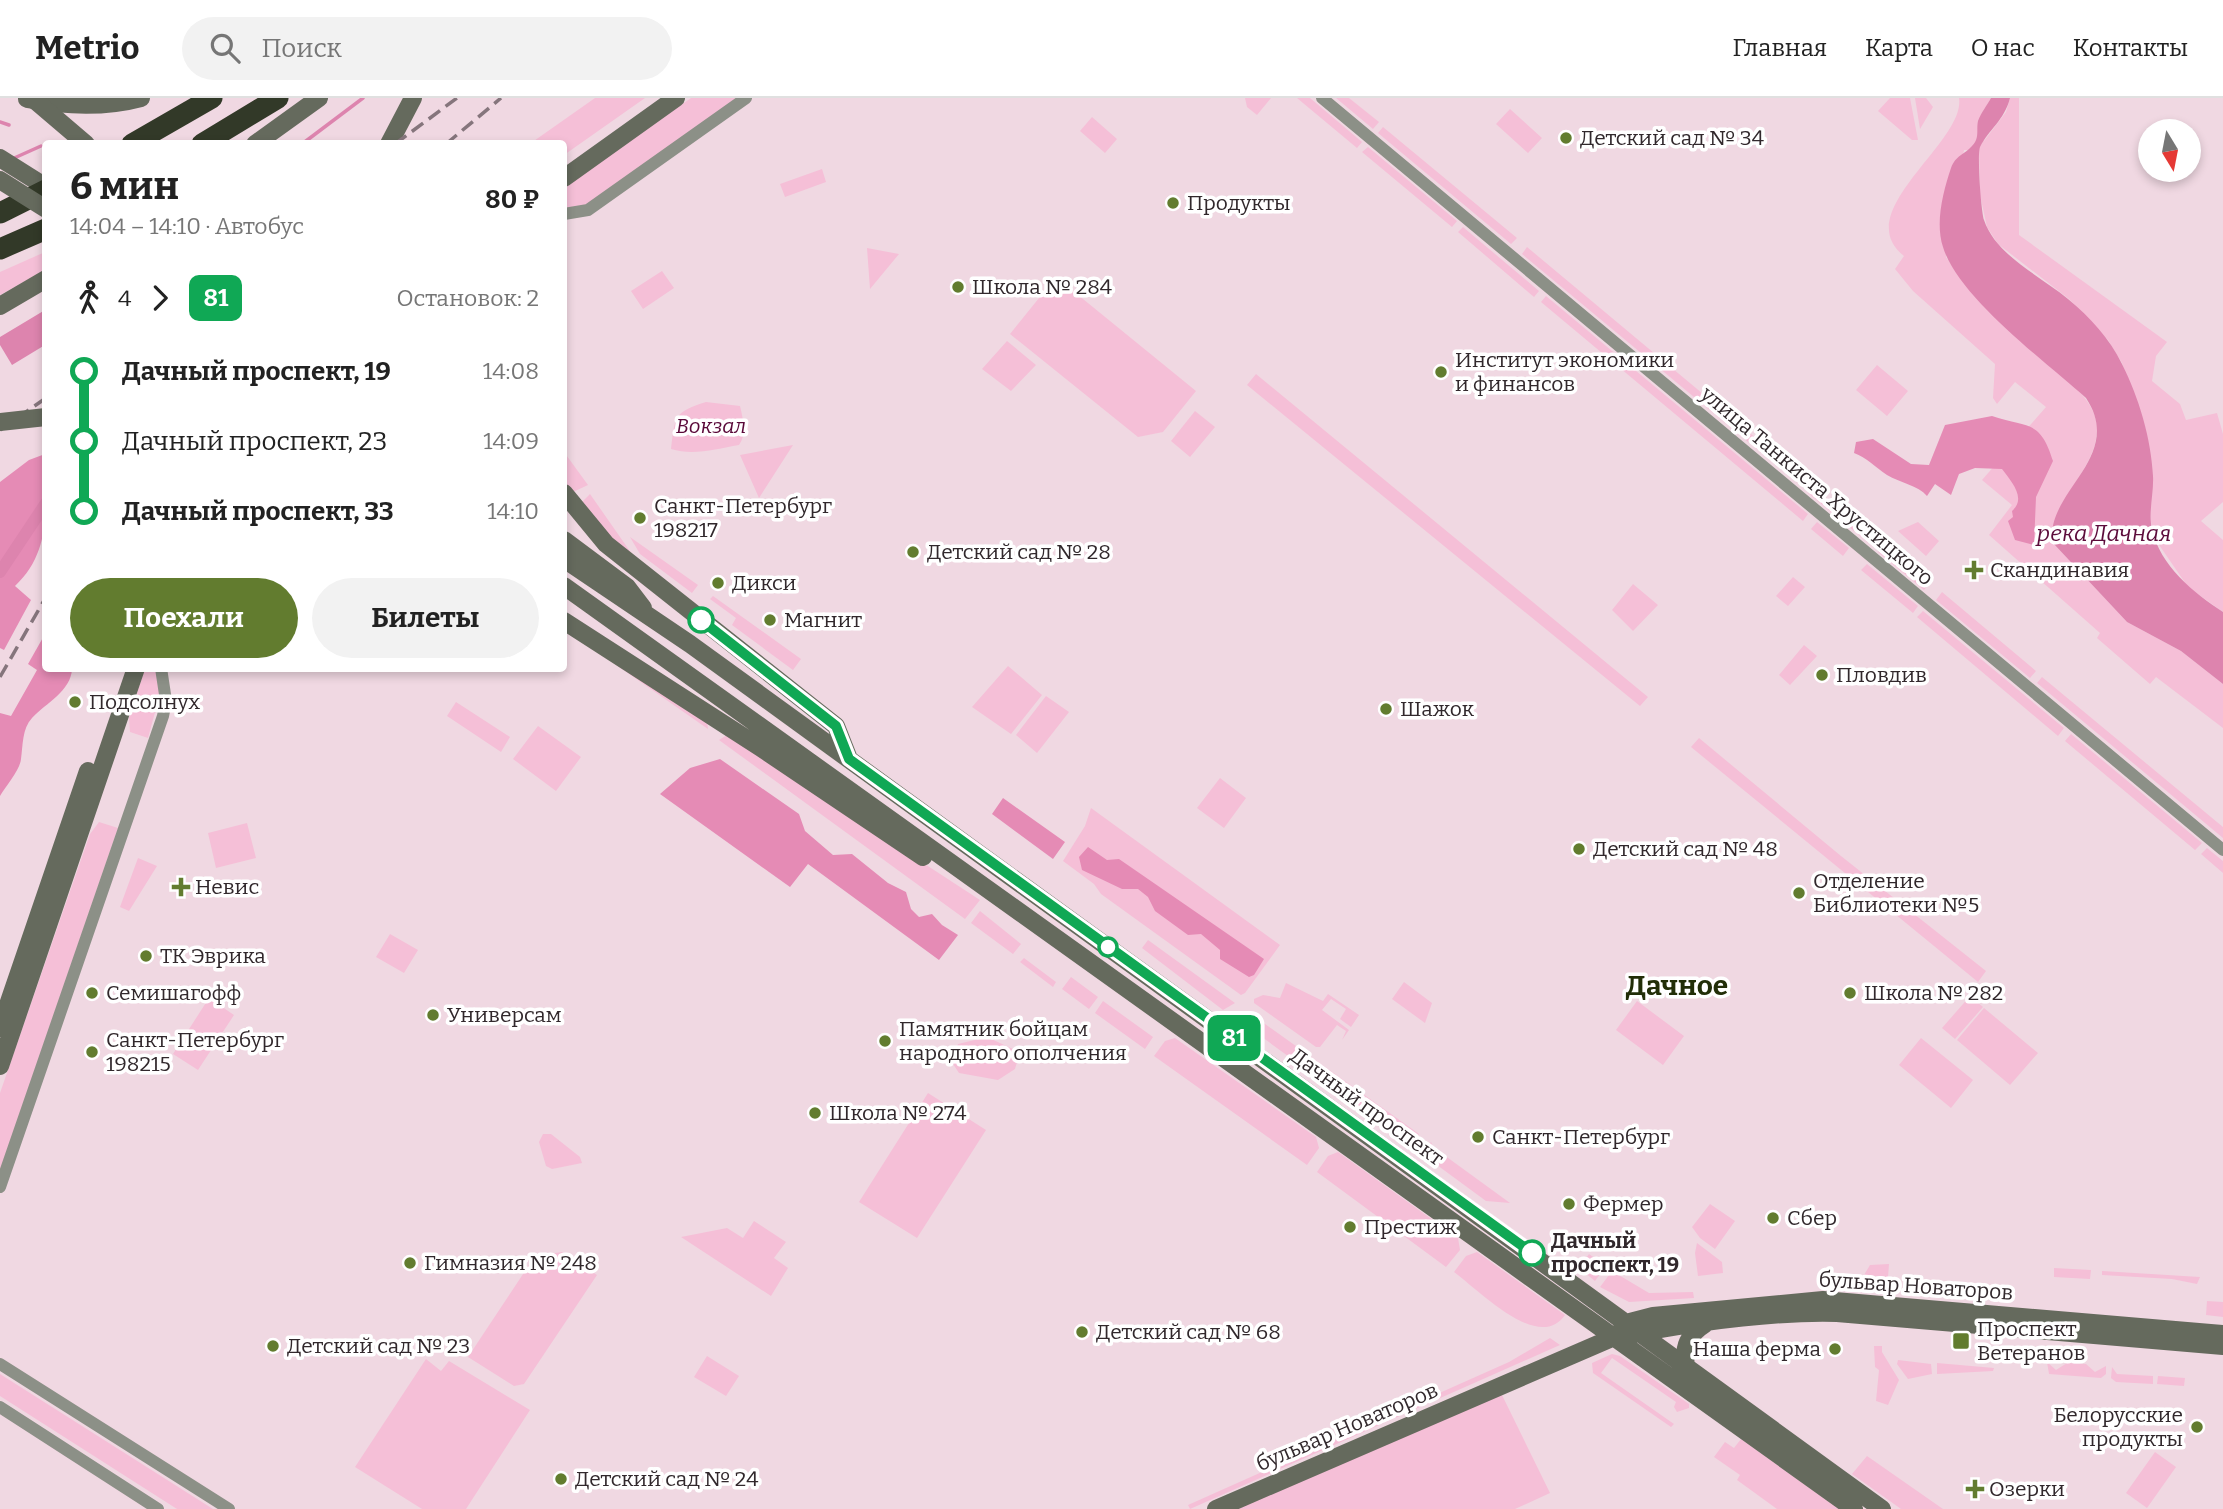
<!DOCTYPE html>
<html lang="ru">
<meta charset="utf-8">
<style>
:root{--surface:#fff;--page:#f2f2f2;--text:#222;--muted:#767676;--line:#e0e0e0;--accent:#627c2f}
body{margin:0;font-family:Bitter,serif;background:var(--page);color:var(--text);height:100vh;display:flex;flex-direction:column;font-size:26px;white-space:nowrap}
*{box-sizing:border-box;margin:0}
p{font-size:23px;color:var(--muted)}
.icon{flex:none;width:38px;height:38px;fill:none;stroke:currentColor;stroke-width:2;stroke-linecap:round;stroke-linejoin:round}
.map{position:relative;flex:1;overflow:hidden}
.sheet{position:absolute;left:42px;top:42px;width:525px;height:532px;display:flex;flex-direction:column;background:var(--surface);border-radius:7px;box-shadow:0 4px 10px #0003}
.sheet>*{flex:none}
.badge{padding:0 14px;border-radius:10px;font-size:24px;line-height:46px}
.needle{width:46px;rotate:170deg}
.tools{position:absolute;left:2138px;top:21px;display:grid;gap:14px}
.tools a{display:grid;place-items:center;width:63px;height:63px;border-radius:50%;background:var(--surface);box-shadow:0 4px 10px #0003;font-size:35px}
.map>.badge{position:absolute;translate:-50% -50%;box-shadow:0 0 0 4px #fff}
.legs{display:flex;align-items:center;gap:10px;height:77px;padding:0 28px;font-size:23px}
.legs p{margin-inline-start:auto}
.headline{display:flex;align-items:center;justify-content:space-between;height:119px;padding:0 28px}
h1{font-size:38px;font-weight:700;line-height:52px}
.button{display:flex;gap:14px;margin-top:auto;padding:14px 28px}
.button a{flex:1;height:80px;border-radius:42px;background:var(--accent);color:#fff;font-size:28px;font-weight:700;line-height:80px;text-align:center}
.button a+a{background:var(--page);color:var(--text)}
ul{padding:0 28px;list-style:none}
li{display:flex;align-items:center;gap:24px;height:70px;font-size:26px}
li i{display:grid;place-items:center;width:10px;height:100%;margin:0 9px;background:currentColor}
li i::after{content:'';width:18px;height:18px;margin:-9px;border:5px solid;border-radius:50%;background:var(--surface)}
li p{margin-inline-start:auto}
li:first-child i{background:linear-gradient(#0000 50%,currentColor 0)}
li:last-child i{background:linear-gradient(currentColor 50%,#0000 0)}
header{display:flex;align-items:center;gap:42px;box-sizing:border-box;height:98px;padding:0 35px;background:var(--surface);border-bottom:2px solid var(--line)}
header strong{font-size:33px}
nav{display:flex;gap:38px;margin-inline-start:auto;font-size:24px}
.search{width:490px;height:63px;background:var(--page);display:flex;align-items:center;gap:18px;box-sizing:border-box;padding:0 24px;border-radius:38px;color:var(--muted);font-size:26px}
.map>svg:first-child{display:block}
.green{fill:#f5bfd7}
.forest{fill:#e58bb5}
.water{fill:#dd84ae}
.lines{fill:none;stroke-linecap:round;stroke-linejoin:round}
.stream{stroke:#dd84ae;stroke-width:3.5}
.canal{stroke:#dd84ae;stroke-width:12}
.street{stroke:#8c9087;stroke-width:12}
.secondary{stroke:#656a5d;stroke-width:18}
.highway{stroke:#323928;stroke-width:21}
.rail{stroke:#85757c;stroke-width:3.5;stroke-dasharray:14 7;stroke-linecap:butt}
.secondary-bridge{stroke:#656a5d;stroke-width:18}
.line-1-casing{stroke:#fff;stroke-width:16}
.line-1{stroke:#10a855;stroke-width:10}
.poi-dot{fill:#627c2f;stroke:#fff;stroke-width:2.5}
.stop-1-dot{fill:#fff;stroke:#10a855;stroke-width:3.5}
.labels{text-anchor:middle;stroke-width:7;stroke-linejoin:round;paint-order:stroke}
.poi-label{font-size:21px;fill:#31282c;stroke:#fff;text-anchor:start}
.park-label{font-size:21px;font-style:italic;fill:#5a0939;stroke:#fff}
.street-label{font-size:21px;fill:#31282c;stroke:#fff}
.stop-label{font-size:21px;font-weight:bold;fill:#31282c;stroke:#fff;text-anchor:start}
.water-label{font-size:23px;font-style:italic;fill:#5c0c3b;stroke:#fff}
.district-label{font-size:28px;font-weight:bold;fill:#222e08;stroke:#fff}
</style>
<header>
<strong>Metrio</strong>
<div class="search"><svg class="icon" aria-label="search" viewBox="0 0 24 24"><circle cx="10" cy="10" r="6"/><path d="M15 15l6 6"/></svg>Поиск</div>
<nav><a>Главная</a><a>Карта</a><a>О нас</a><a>Контакты</a></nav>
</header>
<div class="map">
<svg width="2223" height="1411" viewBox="0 0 2223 1411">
<rect width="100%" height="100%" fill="#f0d8e2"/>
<path class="green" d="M595,0H645L564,57V46L531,45Z
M691,0H737L586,107L564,110V90Z
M1245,0H1271L1257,17L1247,9Z
M1297,0H1310L1362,44L1357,50Z
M1336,0H1349L1379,24L1373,31Z
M1890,0H1910L1918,42H1912L1878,13Z
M1915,0H1926L1933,9L1920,31Z
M1959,0H1991C1983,14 1971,28 1984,43L2006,14L2010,0H2019V137L2167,244L2156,258L2152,283L2180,306L2186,322L2217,315L2223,336V404L2201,423L2223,442V514L2188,489L2155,441L2151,424L2143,323L2122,265L2108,242L2069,201L1998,146L1987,129L1980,97L1979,52H1964L1946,159C1960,180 1975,199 1993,217C2019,241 2096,292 2097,328C2099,371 2050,401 2053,445L2127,524L2181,553L2223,586V630L2156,579L2150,586L2097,540L2100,535L1989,437L2012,407L1982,382L2046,309L2015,284L1997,306L1993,300L1995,266L1913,193L1895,171L1904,158C1848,114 1966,44 1959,0Z
M1510,11L1542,40L1528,55L1496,26Z
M1092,19L1117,41L1105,55L1080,33Z
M1383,29L1517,140L1511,146L1378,35Z
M1368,49L1457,123L1452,129L1362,54Z
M822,71L826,84L785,99L780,86Z
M1463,129L1539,193L1534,199L1458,134Z
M1527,149L1806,382L1801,388L1522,156Z
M867,150L899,156L870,191Z
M45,154V172L0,197V174Z
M662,173L674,190L643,211L631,193Z
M1056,179L1196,293L1163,334L1138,339L1010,236Z
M1546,198L1808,416L1803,423L1541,204Z
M1007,243L1036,267L1011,293L982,271Z
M1877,267L1908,293L1887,318L1856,292Z
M1256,276L1648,599L1640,608L1247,287Z
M706,304L740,308C743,321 747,336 739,347C716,351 693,358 671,351C675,318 674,314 706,304Z
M1195,313L1215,329L1190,359L1171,343Z
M793,347L759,400L740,357Z
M564,354L588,387L573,394L564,384Z
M1813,389L1877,442L1872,448L1808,395Z
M590,396L634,459L611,442L581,405Z
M1817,424L1849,450L1843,458L1811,431Z
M1918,424L1939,443L1926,458L1898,433Z
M630,439L698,487L692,495L640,456Z
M1883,447L1930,485L1924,492L1878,454Z
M1867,466L1918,508L1913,515L1861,472Z
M1793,479L1805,489L1788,508L1776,498Z
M1633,486L1658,507L1633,533L1612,512Z
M1942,494L2036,573L2030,580L1936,502Z
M713,498L801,561L793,572L732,527L736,520L710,501Z
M1923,513L2064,630L2058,638L1917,519Z
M1804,547L1817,558L1790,587L1779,577Z
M612,564L707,623L708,631Z
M1008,568L1042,597L1011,636L972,609Z
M145,571H156L160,596L148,640L130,634L129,619Z
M2042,579L2223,729V740L2037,585Z
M1046,598L1069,614L1037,655L1016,637Z
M456,604L510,639L501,654L447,618Z
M538,628L581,659L556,693L513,661Z
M2071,636L2202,745L2195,752L2065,643Z
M727,637L980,802L965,821L719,642Z
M1699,640L1841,758L1986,873L1978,884L1691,649Z
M1220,680L1246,700L1224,730L1197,710Z
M1091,710L1280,847L1245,895L1241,897L1101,796L1094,786L1063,763L1085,728Z
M99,724L118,730L0,1073V995L90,736Z
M247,725L256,760L216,770L208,735Z
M2207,750L2223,763V775L2201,756Z
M138,760L157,768L129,813L120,809Z
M980,813L1021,846L1013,856L971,825Z
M390,836L418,852L404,875L376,859Z
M1148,842L1235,905L1223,912L1142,850Z
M1024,860L1056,884L1053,889L1020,864Z
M1071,879L1098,899L1089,911L1062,891Z
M1404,884L1432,905L1425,925L1392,901Z
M1286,885L1323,903L1328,896L1359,917L1351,929L1340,921L1346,911L1331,901L1322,912L1349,932L1342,942L1346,933L1337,927L1320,949H1316L1254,905V901L1263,897L1280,900Z
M1970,898L1983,909L1955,941L1942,930Z
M209,900L234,917L198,972L173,956Z
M1103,903L1153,939L1145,951L1095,915Z
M1637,903L1684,938L1663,967L1616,932Z
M1984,910L2038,955L2010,987L1957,942Z
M1247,913L1419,1036L1412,1048L1244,926Z
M987,939L1015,952L1019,957L1015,971L998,982L959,975L951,963L958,946Z
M1175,940L1316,1039L1319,1050L1307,1067L1154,958L1165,943Z
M1921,940L1973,982L1951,1010L1899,967Z
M928,995L986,1032L917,1140L859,1104Z
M543,1036H551L580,1059L582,1065L552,1071L546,1068L539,1044Z
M1431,1044L1433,1049L1510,1105L1486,1103L1422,1056Z
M1338,1054L1458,1140L1460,1152L1446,1169L1317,1074L1328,1058Z
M1710,1106L1735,1123L1715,1151L1700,1140L1692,1129Z
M754,1123L786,1144L774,1160L788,1170L771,1198L681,1139L727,1130L743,1140Z
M1697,1145L1722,1164L1723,1175L1698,1178L1695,1155Z
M562,1154L597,1177L524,1286L514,1288L468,1259L535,1158Z
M1477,1154L1565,1217C1539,1255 1480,1193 1454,1174L1466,1158Z
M1589,1156L1606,1168L1595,1183L1579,1170Z
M1889,1166L1888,1179L1864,1177L1870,1167Z
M2054,1170L2091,1172L2090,1181L2054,1179Z
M1612,1173L1649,1195L1693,1194L1694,1200L1629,1204L1600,1189Z
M2102,1173L2200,1179L2197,1186L2172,1181L2102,1177Z
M2207,1203L2223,1204V1219L2206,1217Z
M1550,1240L1560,1247L1190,1411L1188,1407L1509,1264Z
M1874,1248H1882V1254L1899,1282L1888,1307L1876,1303L1879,1272L1875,1269Z
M1612,1256L1620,1258L1689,1306V1310L1677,1314L1674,1309L1676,1304L1612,1260L1601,1275L1674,1326L1671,1329L1593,1275L1592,1265Z
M707,1258L739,1278L726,1298L694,1279Z
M426,1261L441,1273L449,1263L530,1312L466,1411H422L355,1369Z
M1898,1262L1931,1266L1932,1276L1908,1281L1897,1266Z
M2047,1264L2056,1272L2067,1265L2086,1266L2095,1274L2106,1268V1276L2101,1280L2049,1276Z
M1937,1265L1994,1270L1993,1273L1937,1276Z
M2112,1269L2117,1276L2153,1278V1286L2116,1284L2111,1280Z
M0,1276L213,1411H177L0,1298Z
M2158,1278L2185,1280L2184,1288L2157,1286Z
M1501,1295L1550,1395L1515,1411H1237Z
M1741,1341L1839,1411H1777L1737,1382L1740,1377L1714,1359L1725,1344L1734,1350Z
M2155,1354L2176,1369L2147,1410L2126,1395Z
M1867,1358L1943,1411H1901L1852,1376Z"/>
<path class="forest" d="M1992,318C2028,330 2040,321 2053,363L2036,399L2034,447L2015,442L2008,423L2013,419L2012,413C2027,400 2011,383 2002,371L1975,370L1959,376L1951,397L1935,386L1927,398C1918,387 1900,385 1887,377C1874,368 1867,360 1854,355L1856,344L1873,341L1911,366L1929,367L1945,327Z
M45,356C46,403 53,453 15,488L31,502L4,552L0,550V384L29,362Z
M45,536L46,570L72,571C71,593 46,605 32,620C22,631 23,647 21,661C20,672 6,688 0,698V615L11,618L37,572L28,566Z
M720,661L799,716L805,733L833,757L852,756L888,785L906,794L911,811L919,819L932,816L942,827L958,837L939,862L808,766L790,789L660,696L690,670Z
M1003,700L1065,744L1053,761L992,716Z
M1088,749L1107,762L1119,761L1264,861L1254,877L1249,879L1220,861V852L1201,836L1188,837L1155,813L1148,799L1138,791H1122L1082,772L1079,759Z"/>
<path class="water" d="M1991,0H2010C2004,23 1989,31 1980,49C1977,57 1981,112 1984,122C1996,158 2041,178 2068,201C2090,219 2110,241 2122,266C2139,300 2151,340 2153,378C2154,395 2148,415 2152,431C2160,468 2194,495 2223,514V586L2181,553L2127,524L2053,445C2043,395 2126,360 2086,300C2046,264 1958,199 1943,149C1935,125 1943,94 1951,70C1956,57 1964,57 1972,48C1980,40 1976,32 1978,23C1981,15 1987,7 1991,0Z
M45,212V247L12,267L0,247V239Z"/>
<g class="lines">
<path class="stream" d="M0,24L9,27
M302,46L363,0
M12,61L41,48"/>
<path class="canal" d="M0,474L46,405"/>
<path class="street" d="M1322,0L2223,752
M564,116L588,112L746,0
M0,1089L163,618L166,603L161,570
M0,1266L229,1411
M0,1309L158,1411"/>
<path class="secondary" d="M27,1C65,8 104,10 141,0
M255,46L319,0
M389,46L413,0
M0,60L46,89
M564,80L676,0
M0,208L46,181
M564,395L606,446L836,628L849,661
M564,442L627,489L643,510
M564,461L690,546L1882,1411
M564,488L1854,1411
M564,523L761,650L923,759
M0,930L88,673
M0,968L136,570
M1622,1230L1626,1225L1653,1218L1823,1202L2223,1236
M1686,1268C1683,1248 1688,1237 1705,1226
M1216,1411L1612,1240C1683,1226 1765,1213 1837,1215L2223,1248"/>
<path class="highway" d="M132,46L212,0
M202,46L278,0
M0,115L46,92
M0,151L46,131"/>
<path class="rail" d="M395,46L457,0
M446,46L501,0
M0,332L46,300
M0,579L46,499"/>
<path class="secondary-bridge" d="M32,0L86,46
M0,82L46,111
M0,324L46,319"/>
</g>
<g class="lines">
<g class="line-1-casing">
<path id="line-1" d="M701,522L836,628L849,661L1532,1155"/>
</g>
<use href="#line-1" class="line-1"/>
</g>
<g class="poi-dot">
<circle cx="1566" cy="40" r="7"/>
<circle cx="1173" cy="105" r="7"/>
<circle cx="958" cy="189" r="7"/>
<circle cx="1441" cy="274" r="7"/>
<circle cx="640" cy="420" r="7"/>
<circle cx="913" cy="454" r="7"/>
<path d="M1970.5 461.5h7v7h7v7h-7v7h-7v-7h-7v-7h7z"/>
<circle cx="718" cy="485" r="7"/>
<circle cx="770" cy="522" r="7"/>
<circle cx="1822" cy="577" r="7"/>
<circle cx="75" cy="604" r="7"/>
<circle cx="1386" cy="611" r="7"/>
<circle cx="1579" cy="751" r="7"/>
<path d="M177.5 778.5h7v7h7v7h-7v7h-7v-7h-7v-7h7z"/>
<circle cx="1799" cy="795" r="7"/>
<circle cx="146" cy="858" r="7"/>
<circle cx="92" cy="895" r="7"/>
<circle cx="1850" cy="895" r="7"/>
<circle cx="433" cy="917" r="7"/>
<circle cx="885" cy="943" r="7"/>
<circle cx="92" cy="954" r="7"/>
<circle cx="815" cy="1015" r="7"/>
<circle cx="1478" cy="1039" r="7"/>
<circle cx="1569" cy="1106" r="7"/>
<circle cx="1773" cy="1120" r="7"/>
<circle cx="1350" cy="1129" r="7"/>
<circle cx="410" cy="1165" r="7"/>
<circle cx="1082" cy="1234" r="7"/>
<rect x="1952" y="1234" width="18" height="18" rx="3.5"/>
<circle cx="273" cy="1248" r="7"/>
<circle cx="1835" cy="1251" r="7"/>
<circle cx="2197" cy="1329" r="7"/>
<circle cx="561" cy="1381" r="7"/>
<path d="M1971.5 1380.5h7v7h7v7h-7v7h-7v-7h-7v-7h7z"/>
</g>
<g class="stop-1-dot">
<circle cx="701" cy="522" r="12"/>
<circle cx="1108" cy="849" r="9"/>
<circle cx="1532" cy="1155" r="12"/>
</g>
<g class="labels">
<g class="poi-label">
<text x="1580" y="47">Детский сад № 34</text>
<text x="1187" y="112">Продукты</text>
<text x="972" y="196">Школа № 284</text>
<text x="1455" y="269">Институт экономики<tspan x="1455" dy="24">и финансов</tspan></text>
<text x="654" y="415">Санкт-Петербург<tspan x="654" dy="24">198217</tspan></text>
<text x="927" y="461">Детский сад № 28</text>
<text x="1990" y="479">Скандинавия</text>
<text x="732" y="492">Дикси</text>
<text x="784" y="529">Магнит</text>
<text x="1836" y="584">Пловдив</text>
<text x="89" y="611">Подсолнух</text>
<text x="1400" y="618">Шажок</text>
<text x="1593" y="758">Детский сад № 48</text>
<text x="1813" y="790">Отделение<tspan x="1813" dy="24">Библиотеки №5</tspan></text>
<text x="195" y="796">Невис</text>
<text x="160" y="865">ТК Эврика</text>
<text x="106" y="902">Семишагофф</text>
<text x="1864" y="902">Школа № 282</text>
<text x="447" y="924">Универсам</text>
<text x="899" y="938">Памятник бойцам<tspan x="899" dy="24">народного ополчения</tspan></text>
<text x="106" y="949">Санкт-Петербург<tspan x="106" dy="24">198215</tspan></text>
<text x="829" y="1022">Школа № 274</text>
<text x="1492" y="1046">Санкт-Петербург</text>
<text x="1583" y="1113">Фермер</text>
<text x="1787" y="1127">Сбер</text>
<text x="1364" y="1136">Престиж</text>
<text x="424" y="1172">Гимназия № 248</text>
<text x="1977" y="1238">Проспект<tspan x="1977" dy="24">Ветеранов</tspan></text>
<text x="1096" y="1241">Детский сад № 68</text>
<text x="287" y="1255">Детский сад № 23</text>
<text x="1821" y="1258" text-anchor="end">Наша ферма</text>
<text x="2183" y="1324" text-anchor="end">Белорусские<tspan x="2183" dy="24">продукты</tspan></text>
<text x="575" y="1388">Детский сад № 24</text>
<text x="1989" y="1398">Озерки</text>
</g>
<g class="park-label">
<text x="711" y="335">Вокзал</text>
</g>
<g class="street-label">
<text transform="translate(1817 388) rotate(40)" y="7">улица Танкиста Хрустицкого</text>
<text transform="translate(1367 1009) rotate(36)" y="7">Дачный проспект</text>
<text transform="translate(1916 1188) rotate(4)" y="7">бульвар Новаторов</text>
<text transform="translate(1347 1329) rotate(-23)" y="7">бульвар Новаторов</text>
</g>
<g class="stop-label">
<text x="1551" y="1150">Дачный<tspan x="1551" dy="24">проспект, 19</tspan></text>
</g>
<g class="water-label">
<text x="2104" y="443">река Дачная</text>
</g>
<g class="district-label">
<text x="1677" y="897">Дачное</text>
</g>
</g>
</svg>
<div class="tools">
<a><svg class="needle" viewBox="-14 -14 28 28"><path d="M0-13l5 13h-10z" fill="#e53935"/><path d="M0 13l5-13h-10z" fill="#767676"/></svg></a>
</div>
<b class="badge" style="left:1234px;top:940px;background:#10a855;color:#fff">81</b>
<section class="sheet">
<div class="headline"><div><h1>6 мин</h1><p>14:04 – 14:10 · Автобус</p></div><b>80 ₽</b></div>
<div class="legs"><svg class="icon" aria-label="walk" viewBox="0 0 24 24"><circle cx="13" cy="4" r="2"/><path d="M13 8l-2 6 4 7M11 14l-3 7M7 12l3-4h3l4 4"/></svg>4<svg class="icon" aria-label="forward" viewBox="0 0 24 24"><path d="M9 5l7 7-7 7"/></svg><b class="badge" style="background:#10a855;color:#fff">81</b><p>Остановок: 2</p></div>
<ul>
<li><i style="color:#10a855"></i><b>Дачный проспект, 19</b><p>14:08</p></li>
<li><i style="color:#10a855"></i><span>Дачный проспект, 23</span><p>14:09</p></li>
<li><i style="color:#10a855"></i><b>Дачный проспект, 33</b><p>14:10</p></li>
</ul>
<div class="button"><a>Поехали</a><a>Билеты</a></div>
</section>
</div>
